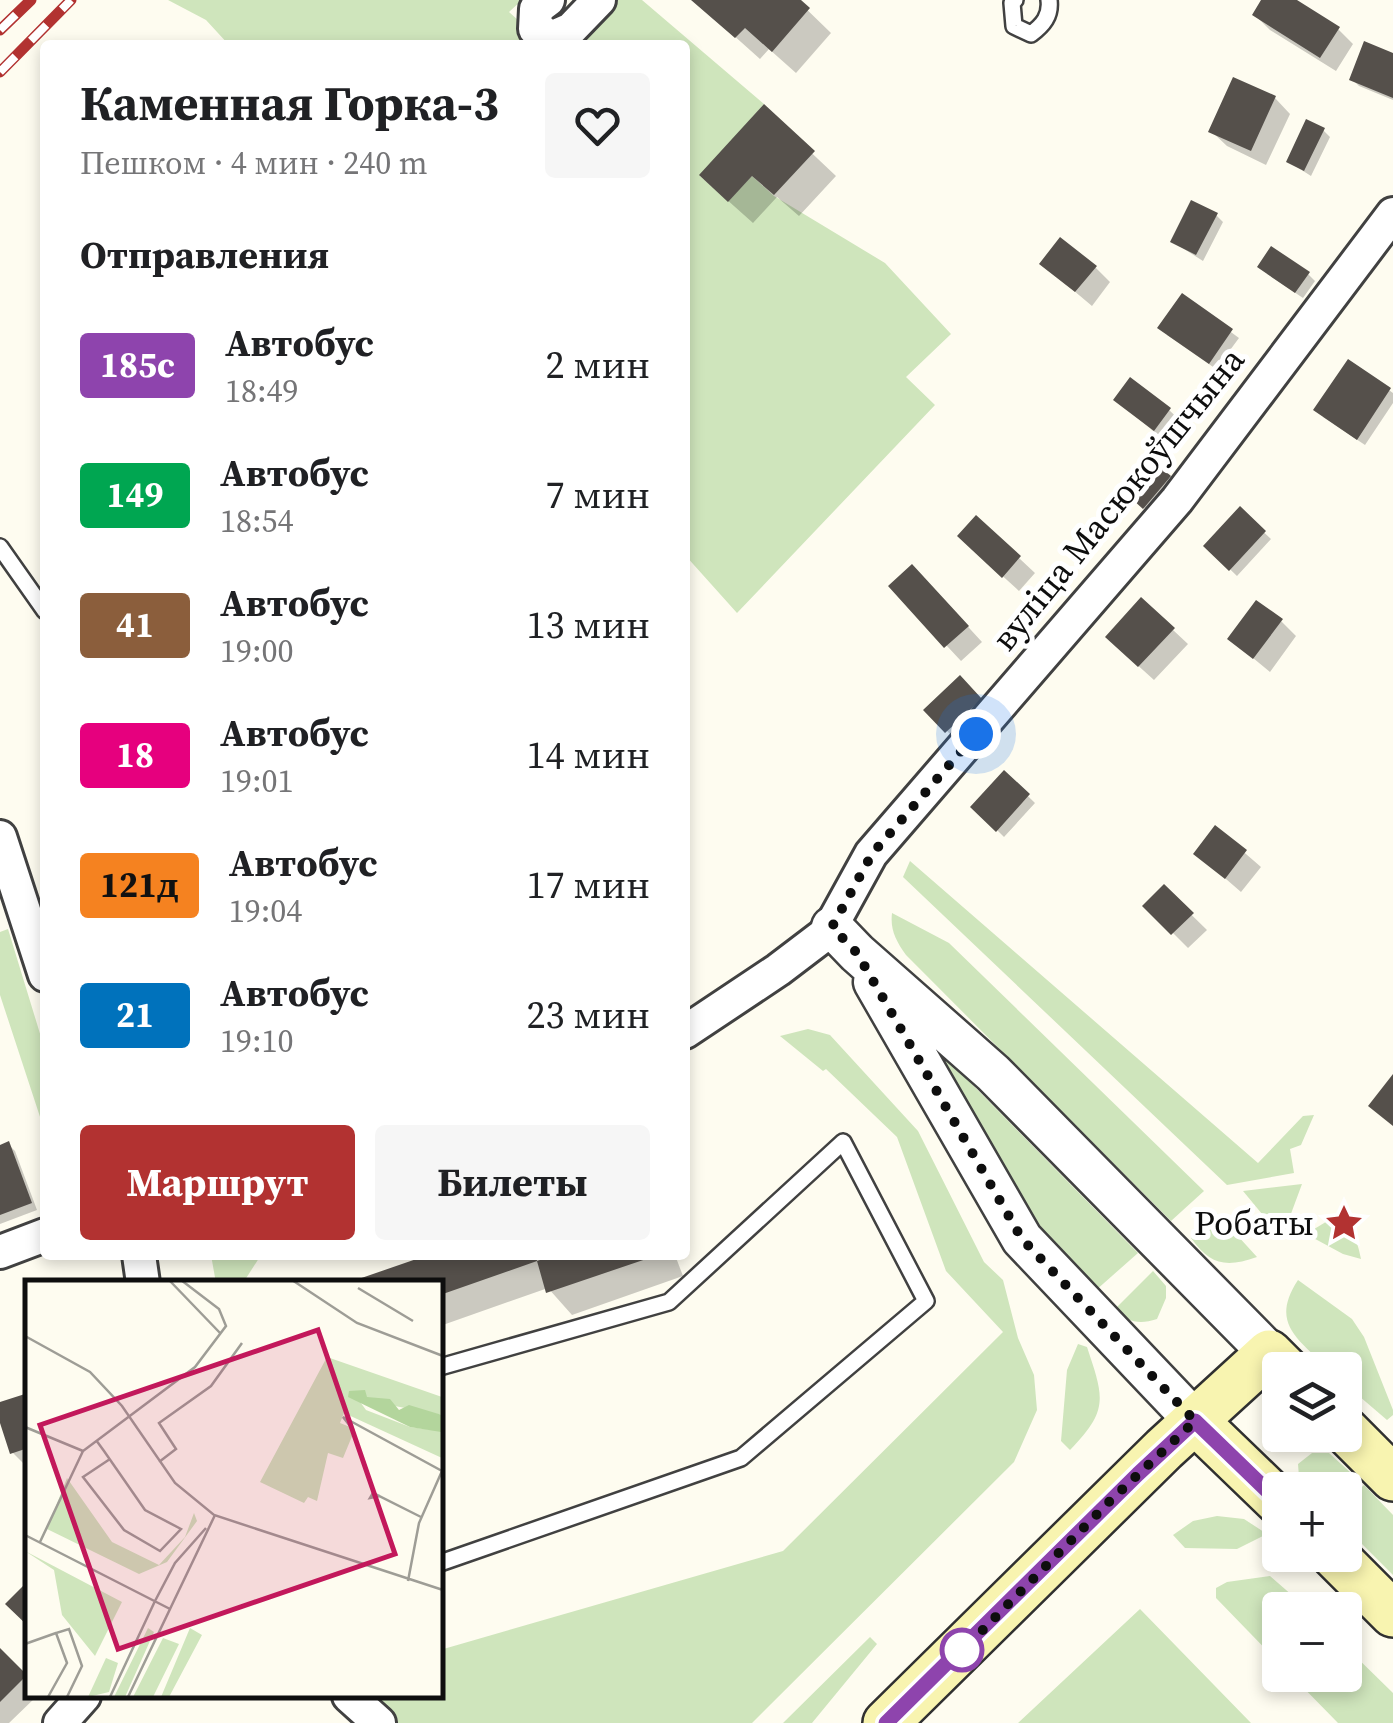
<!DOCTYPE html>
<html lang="ru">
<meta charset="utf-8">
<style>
:root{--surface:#fff;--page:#f6f6f6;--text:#202124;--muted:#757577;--accent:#b23231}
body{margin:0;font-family:"Source Serif 4",serif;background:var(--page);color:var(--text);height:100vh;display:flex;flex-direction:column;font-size:38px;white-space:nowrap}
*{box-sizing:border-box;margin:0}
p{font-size:32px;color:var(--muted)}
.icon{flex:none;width:55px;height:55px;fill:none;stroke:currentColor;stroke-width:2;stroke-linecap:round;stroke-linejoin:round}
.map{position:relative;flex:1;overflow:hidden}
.details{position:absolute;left:40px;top:40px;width:650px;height:1220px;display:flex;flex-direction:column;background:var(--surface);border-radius:10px;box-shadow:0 5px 15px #0003}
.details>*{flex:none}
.badge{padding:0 20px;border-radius:8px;font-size:35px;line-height:65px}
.fabs{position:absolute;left:1262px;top:1352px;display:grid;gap:20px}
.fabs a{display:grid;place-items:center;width:100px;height:100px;border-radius:10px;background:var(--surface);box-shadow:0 5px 15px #0003;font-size:50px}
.you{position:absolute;width:50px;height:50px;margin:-25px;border:8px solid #fff;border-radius:50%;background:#1a73e8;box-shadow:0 0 0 15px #1a73e833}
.map>.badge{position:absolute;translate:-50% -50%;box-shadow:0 0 0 5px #fff}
h2{padding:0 40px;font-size:38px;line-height:90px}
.round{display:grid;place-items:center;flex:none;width:105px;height:105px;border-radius:10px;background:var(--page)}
.headline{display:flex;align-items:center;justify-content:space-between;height:170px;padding:0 40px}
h1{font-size:48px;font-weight:700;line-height:75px}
.action{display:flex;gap:20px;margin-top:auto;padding:20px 40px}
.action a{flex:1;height:115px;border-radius:10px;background:var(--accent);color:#fff;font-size:40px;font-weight:700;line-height:115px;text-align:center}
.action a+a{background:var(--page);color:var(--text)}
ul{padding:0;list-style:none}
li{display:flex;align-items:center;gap:30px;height:130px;padding:0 40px}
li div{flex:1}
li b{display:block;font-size:38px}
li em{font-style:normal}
li .badge{min-width:110px;font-weight:700;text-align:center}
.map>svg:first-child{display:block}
.green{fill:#cfe5bc}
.shadow{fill:#0003}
.building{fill:#55504b}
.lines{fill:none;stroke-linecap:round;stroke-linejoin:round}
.service-casing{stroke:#414141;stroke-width:20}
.minor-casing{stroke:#414141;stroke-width:38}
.tertiary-casing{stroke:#414141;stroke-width:45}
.secondary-casing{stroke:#303030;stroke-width:50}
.service{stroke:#fff;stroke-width:15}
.minor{stroke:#fff;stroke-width:32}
.tertiary{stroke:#fff;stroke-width:40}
.secondary{stroke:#f8f4b0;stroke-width:45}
.rail-casing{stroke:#b23231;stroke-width:11}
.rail{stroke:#fff;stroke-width:8;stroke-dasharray:22;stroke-linecap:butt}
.line-casing{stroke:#fff;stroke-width:22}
.line{stroke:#8e44ad;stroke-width:15}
.walk{stroke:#0e0e0e;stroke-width:10;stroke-dasharray:0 18}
.stop-dot{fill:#fff;stroke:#8e44ad;stroke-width:5}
.labels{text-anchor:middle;stroke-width:10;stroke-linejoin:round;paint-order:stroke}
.street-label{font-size:35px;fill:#0e0e0e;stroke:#fff}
.poi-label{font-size:35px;fill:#0e0e0e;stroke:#fff;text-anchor:end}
.inset-road{fill:none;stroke:#9e9d96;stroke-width:2.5}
.view{fill:#c2185b;fill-opacity:0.15;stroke:#c2185b;stroke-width:5}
.inset-edge{fill:none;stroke:#0e0e0e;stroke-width:5}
</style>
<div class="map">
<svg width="1393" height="1723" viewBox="0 0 1393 1723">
<rect width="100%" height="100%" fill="#fefcf0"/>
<path class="green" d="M168,0H522L509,12L546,45H229L206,20Z
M610,0H642L764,104L700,176L728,201L752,176L774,196L885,263L951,334L906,377L935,405L737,613L685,555V45H571Z
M910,861L1258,1163L1303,1116L1314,1115L1301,1145L1290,1149L1294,1173L1227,1185L903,877Z
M892,913L949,943L1204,1191L1171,1221L906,955C896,941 890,930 892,913Z
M8,929L45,1050V1132L0,995V932Z
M904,1015L1138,1253L1095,1291L1034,1227L968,1101L908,1029Z
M808,1029L830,1035L918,1131L984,1262L1003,1280L1018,1338L1034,1375L1037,1410L1014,1462L752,1723H395L361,1696H440V1650L783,1551L1003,1332L946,1271L897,1137L826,1069L823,1071L780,1036Z
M1302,1184L1282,1238L1243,1191Z
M1216,1212L1257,1257C1226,1268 1210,1265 1191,1238Z
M1334,1217C1352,1228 1357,1238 1361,1259L1343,1254L1306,1234Z
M211,1255H261L243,1283H216Z
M1153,1271L1166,1286V1298L1157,1319C1139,1325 1128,1322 1114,1310Z
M1298,1280L1352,1319L1364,1337L1393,1410V1415L1387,1420L1345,1384V1370H1330C1299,1340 1269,1324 1298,1280Z
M1078,1344L1087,1347C1104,1398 1109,1410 1070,1450L1061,1441L1067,1370Z
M1312,1453H1329L1351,1473L1331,1490H1308L1299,1477L1298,1464Z
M1364,1485L1393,1515V1575L1345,1527V1503Z
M1217,1516L1244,1519L1267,1534L1237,1549L1185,1548L1173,1535L1193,1521Z
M1270,1576L1309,1610H1280V1664L1216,1598V1588L1227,1582Z
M1140,1609L1251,1723H1018Z
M870,1637L877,1644L812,1723H783Z
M1345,1646L1393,1693V1723H1338L1291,1675H1345Z"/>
<path class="shadow" d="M694,0H797L831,33L796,73L769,49L760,59Z
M1264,0H1293L1338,29L1353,44L1336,71L1270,30L1255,15Z
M1393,55V100L1359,86L1352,79Z
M1275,98L1290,114L1266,165L1227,146L1211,131Z
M764,108L836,176L799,216L777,197L753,223L725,198Z
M1323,130L1330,137L1311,176L1289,162Z
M1216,215L1223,222L1203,261L1173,242Z
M1042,264L1095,267L1110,282L1092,306Z
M1267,274H1308L1315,281L1303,298Z
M1183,297L1239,338L1216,369L1167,335Z
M1349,362L1393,393V403L1365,445L1323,417Z
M1116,400L1169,410L1185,425L1170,445Z
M1151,462L1176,485L1151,514L1125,490Z
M1240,510L1271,539L1237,576L1206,546Z
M976,518L1035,573L1019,591L975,551Z
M927,582L982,642L961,661L891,586Z
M1281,621L1296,636L1270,672L1230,639Z
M1173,630L1188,644L1154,680L1123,652Z
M960,678L987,707L954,738L926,710Z
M1004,773L1035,803L1004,837L974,807Z
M1216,828L1261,867L1241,892L1196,853Z
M1164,888L1207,930L1188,948L1146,906Z
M8,1144L15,1151L37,1210L0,1224V1147Z
M436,1255H551L552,1259L563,1255H675L683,1276L572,1315L548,1288L440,1326V1283H353Z
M28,1395V1468L12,1452L0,1416V1405Z
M0,1652L28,1679V1696H37L9,1723H0Z"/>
<path class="building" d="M691,0H801L810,8L772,52L745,28L735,38Z
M1261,0H1297L1340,27L1320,58L1252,15Z
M1364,41L1393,53V98L1349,80Z
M1233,77L1276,96L1251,151L1208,132Z
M764,104L815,151L774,195L752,176L728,202L699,175Z
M1306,119L1325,128L1304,171L1286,162Z
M1191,200L1218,213L1196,255L1170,242Z
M1060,237L1097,266L1075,292L1039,264Z
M1271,246L1310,272L1295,293L1257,267Z
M1182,293L1233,329L1209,364L1157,328Z
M1348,359L1391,388L1357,440L1313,410Z
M1130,377L1171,408L1154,431L1113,400Z
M1151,459L1171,476L1143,509L1122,490Z
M1240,506L1266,531L1229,571L1203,546Z
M976,515L1021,556L1002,578L957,536Z
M912,564L969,626L944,648L888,586Z
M1141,597L1175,628L1138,667L1105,637Z
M1256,600L1283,619L1253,659L1227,639Z
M960,675L982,699L945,733L923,710Z
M1004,770L1030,794L996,832L970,807Z
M1215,825L1247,850L1225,879L1193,854Z
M1164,884L1194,913L1171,935L1142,906Z
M1393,1074V1126L1368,1106Z
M9,1141L32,1203L0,1215V1145Z
M428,1255H536L537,1261L440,1295V1283H347Z
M555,1255H655V1256L546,1293L537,1261Z
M28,1393V1448L10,1454L0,1423V1402Z
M28,1581V1626L5,1604Z
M0,1648L27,1675L0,1702Z"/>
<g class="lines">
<g class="service-casing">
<path id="service" d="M1015,0L1012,3L1014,26L1031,34C1043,25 1051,16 1049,0
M0,547L45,611
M440,1367L669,1302L843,1142L926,1301L741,1458L440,1563"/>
</g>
<g class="minor-casing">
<path id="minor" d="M548,0L536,9L535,29L553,37L571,29L599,0
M0,837L45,975
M685,1032L778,970L828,932L871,854L1177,500L1393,214
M0,1252L45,1235
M139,1255L143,1283
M349,1696L379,1723
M60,1723L84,1696"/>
</g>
<g class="tertiary-casing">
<path id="tertiary" d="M832,927L857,953L993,1073L1269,1353
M874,982L1022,1239L1195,1421"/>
</g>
<g class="secondary-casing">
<path id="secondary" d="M1195,1421L1280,1503
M1345,1430L1393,1478
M1334,1555L1393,1614
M886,1723L1164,1449L1269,1353L1286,1370"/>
</g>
<use href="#service" class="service"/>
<use href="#minor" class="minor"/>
<use href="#tertiary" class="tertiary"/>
<use href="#secondary" class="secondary"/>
<g class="rail-casing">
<path id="rail" d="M0,30L31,0
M0,72L71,0"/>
</g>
<use href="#rail" class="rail"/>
</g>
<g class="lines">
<g class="line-casing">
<path id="line" d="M886,1723L1138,1474L1195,1421L1280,1503"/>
</g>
<use href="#line" class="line"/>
<path class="walk" d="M962,1650L960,1653L1112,1499L1195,1421L1022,1239L857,953L832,927L872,854L976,734"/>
</g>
<defs>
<g id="sight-bare" transform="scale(3)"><path d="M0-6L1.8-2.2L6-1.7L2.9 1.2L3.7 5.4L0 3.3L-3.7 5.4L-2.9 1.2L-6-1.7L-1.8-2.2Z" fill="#b23231" stroke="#fff" stroke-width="2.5" paint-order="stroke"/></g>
</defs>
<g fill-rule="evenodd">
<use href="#sight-bare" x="1344" y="1223"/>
</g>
<circle class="stop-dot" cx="962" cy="1650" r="20"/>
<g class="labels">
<g class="street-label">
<text transform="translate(1118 499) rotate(-51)" y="12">вуліца Масюкоўшчына</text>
</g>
<g class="poi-label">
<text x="1314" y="1235">Робаты</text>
</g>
</g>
<g transform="translate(25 1280)">
<rect width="418" height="418" fill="#fefcf0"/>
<path d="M302,77L417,117V135L333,119L341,130L385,147L416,151L417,143V178L319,133L315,143L330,149L318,178L303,173L292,221L283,217L279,223L235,202ZM42,198L87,262L134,285L160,257L169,233L172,241L142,282L114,294L22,249ZM0,271L97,322L70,376L37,335L29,290ZM123,348L129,352L100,417H89ZM165,348L177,355L144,417H136ZM138,358L154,364L128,417H108ZM81,378L93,383L84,412L63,417Z" fill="#cfe5bc"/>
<path d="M340,110L342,117L365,119L374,130L384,125L417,135L416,152L385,147L323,117L324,111Z" fill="#b3d59c"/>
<path class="inset-road" d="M144,0L196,54M267,0L332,43L418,76M333,8L388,41M0,56L65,92L97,126L150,203L189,235L418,310M325,146L318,137L417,191L394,243L383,301M0,147L58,171M71,160L79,171L120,230L156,249L135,271L99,250L58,197L85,179M134,182L151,169L134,143L186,106L217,63M355,216L345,218L348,213L396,237M0,255L145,329L103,417M15,262L58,171L170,87L201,46L194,29L156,0M130,321L150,283L181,248M145,329L190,235M0,364L31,353M23,417L42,383L31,353L44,349L57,386L42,417M85,417L130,321"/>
<path class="view" d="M293,50L370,274L93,369L15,145Z"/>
<rect width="418" height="418" class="inset-edge"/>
</g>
</svg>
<div class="fabs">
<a><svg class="icon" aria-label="layers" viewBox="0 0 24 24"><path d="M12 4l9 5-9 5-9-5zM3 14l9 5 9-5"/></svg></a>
<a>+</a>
<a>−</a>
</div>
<div class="you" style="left:976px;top:734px"></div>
<section class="details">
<div class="headline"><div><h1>Каменная Горка-3</h1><p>Пешком · 4 мин · 240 m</p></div><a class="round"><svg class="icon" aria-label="heart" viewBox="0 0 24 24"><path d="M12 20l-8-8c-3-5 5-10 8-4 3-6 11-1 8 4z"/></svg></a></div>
<h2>Отправления</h2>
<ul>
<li><span class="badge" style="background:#8e44ad;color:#fff">185с</span><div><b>Автобус</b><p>18:49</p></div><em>2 мин</em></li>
<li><span class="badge" style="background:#00a651;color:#fff">149</span><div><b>Автобус</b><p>18:54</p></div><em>7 мин</em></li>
<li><span class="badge" style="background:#8b5e3c;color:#fff">41</span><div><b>Автобус</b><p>19:00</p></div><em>13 мин</em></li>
<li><span class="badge" style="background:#e6007e;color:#fff">18</span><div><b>Автобус</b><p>19:01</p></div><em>14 мин</em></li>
<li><span class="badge" style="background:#f58220;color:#111">121д</span><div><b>Автобус</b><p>19:04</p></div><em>17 мин</em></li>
<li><span class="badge" style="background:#0072bc;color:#fff">21</span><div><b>Автобус</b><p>19:10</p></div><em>23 мин</em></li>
</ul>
<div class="action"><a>Маршрут</a><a>Билеты</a></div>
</section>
</div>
